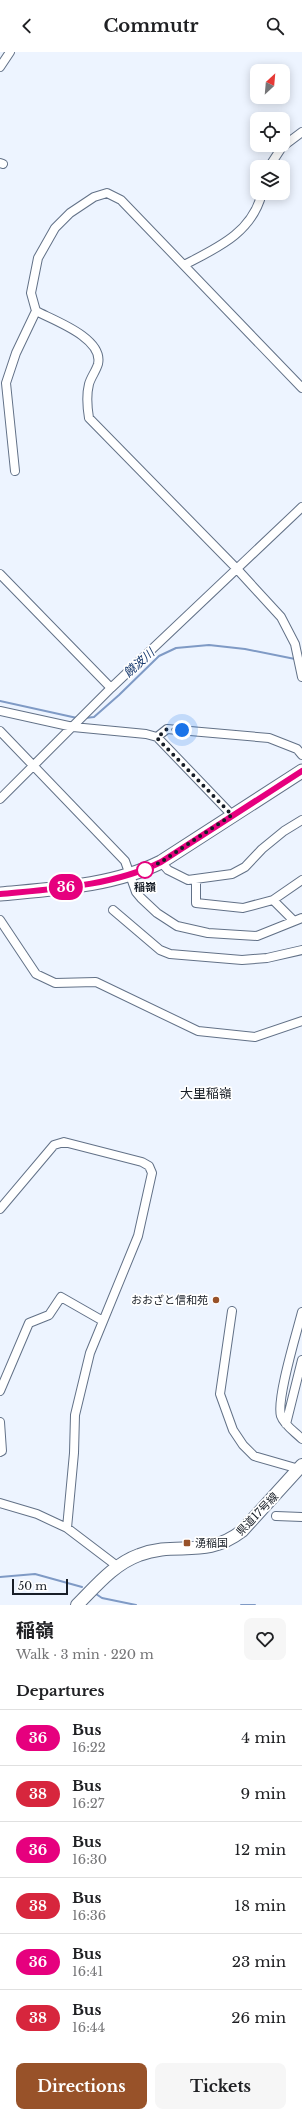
<!DOCTYPE html>
<meta charset="utf-8">
<style>
:root{--surface:#fff;--page:#f6f6f6;--text:#202124;--muted:#757577;--line:#e0e0e0;--accent:#985229}
body{margin:0;font-family:"Libre Baskerville","Noto Sans JP",serif;background:var(--page);color:var(--text);height:100vh;display:flex;flex-direction:column;font-size:15px;white-space:nowrap}
*{box-sizing:border-box;margin:0}
p{font-size:13px;color:var(--muted)}
.icon{flex:none;width:22px;height:22px;fill:none;stroke:currentColor;stroke-width:2;stroke-linecap:round;stroke-linejoin:round}
.map{position:relative;height:1553px;overflow:hidden}
.panel{display:flex;flex-direction:column;background:var(--surface);flex:1}
.panel>*{flex:none}
.badge{padding:0 8px;border-radius:13px;font-size:14px;line-height:26px}
.needle{width:26px;rotate:26deg}
.controls{position:absolute;left:250px;top:12px;display:grid;gap:8px}
.controls a{display:grid;place-items:center;width:40px;height:40px;border-radius:8px;background:var(--surface);box-shadow:0 2px 10px #0003;font-size:20px}
.scale{position:absolute;left:12px;bottom:10px;width:56px;box-sizing:border-box;padding-left:4px;border:2px solid #181e27;border-top:0;font-size:11px;line-height:14px;white-space:nowrap;color:#181e27;-webkit-text-stroke:3px #fff;paint-order:stroke}
.you{position:absolute;width:20px;height:20px;margin:-10px;border:3px solid #fff;border-radius:50%;background:#1a73e8;box-shadow:0 0 0 6px #1a73e833}
.map>.badge{position:absolute;translate:-50% -50%;box-shadow:0 0 0 2px #fff}
h2{padding:0 16px;font-size:15px;line-height:36px}
.round{display:grid;place-items:center;flex:none;width:42px;height:42px;border-radius:8px;background:var(--page)}
.head{display:flex;align-items:center;justify-content:space-between;height:68px;padding:0 16px}
h1{font-size:19px;font-weight:700;line-height:30px}
.cta{display:flex;gap:8px;margin-top:auto;padding:8px 16px}
.cta a{flex:1;height:46px;border-radius:8px;background:var(--accent);color:#fff;font-size:16px;font-weight:700;line-height:46px;text-align:center}
.cta a+a{background:var(--page);color:var(--text)}
ul{padding:0;list-style:none}
li{display:flex;align-items:center;gap:12px;height:56px;padding:0 16px;border-top:1px solid var(--line)}
li div{flex:1}
li b{display:block;font-size:15px}
li em{font-style:normal}
li .badge{min-width:44px;font-weight:700;text-align:center}
header{display:flex;justify-content:space-between;align-items:center;height:52px;padding:0 16px;background:var(--surface);font-size:18px;font-weight:700}
.map>svg:first-child{display:block}
.lines{fill:none;stroke-linecap:round;stroke-linejoin:round}
.stream{stroke:#7f9ac5;stroke-width:2}
.street-casing{stroke:#627187;stroke-width:10}
.secondary-casing{stroke:#627187;stroke-width:14}
.primary-casing{stroke:#627187;stroke-width:15}
.street{stroke:#fff;stroke-width:8}
.secondary{stroke:#fff;stroke-width:12}
.primary{stroke:#fff;stroke-width:13}
.line-casing{stroke:#fff;stroke-width:9}
.line{stroke:#e6007e;stroke-width:6}
.walk{stroke:#181e27;stroke-width:4;stroke-dasharray:0 7.2}
.stop-dot{fill:#fff;stroke:#e6007e;stroke-width:2}
.poi-dot{fill:#985229;stroke:#fff;stroke-width:1.5}
.labels{text-anchor:middle;stroke-width:3.5;stroke-linejoin:round;paint-order:stroke}
.stop-label{font-size:11px;font-weight:bold;fill:#181e27;stroke:#fff}
.poi-label{font-size:11px;fill:#181e27;stroke:#fff;text-anchor:end}
.street-label{font-size:11px;fill:#181e27;stroke:#fff}
.water-label{font-size:12px;font-style:italic;fill:#16386d;stroke:#fff}
.quarter-label{font-size:13px;fill:#181e27;stroke:#fff}
</style>
<header><svg class="icon" aria-label="back" viewBox="0 0 24 24"><path d="M15 5l-7 7 7 7"/></svg>Commutr<svg class="icon" aria-label="search" viewBox="0 0 24 24"><circle cx="10" cy="10" r="6"/><path d="M15 15l6 6"/></svg></header>
<div class="map">
<svg width="302" height="1553" viewBox="0 0 302 1553">
<rect width="100%" height="100%" fill="#edf4ff"/>
<g class="lines">
<path class="stream" d="M0,649L77,666
M85,666L94,665L119,643L159,604L176,596L209,593L245,597L295,607
M0,1525L35,1522L82,1535
M96,1542L102,1546L136,1553
M241,1553H255"/>
<g class="street-casing">
<path id="street" d="M0,15L10,0
M0,111L3,112
M269,115L282,95L302,80
M184,213C217,196 252,181 262,141
M36,259C53,268 104,286 98,312C96,319 91,325 89,332C86,344 87,354 89,366L237,517L281,565L295,592L302,625
M15,419L6,331L16,301L36,259L31,241L38,206L55,176L70,161L94,145L107,141L121,148L302,336
M0,522L111,636
M0,659L73,675L146,682L157,685L232,763
M0,679L125,809L136,840L141,846L157,861L177,874L208,881L257,884L302,866
M157,685L167,677L269,686L297,697L302,703
M0,747L111,636L302,455
M161,810L168,818L188,828L232,822L245,815L262,797L284,779L302,768
M196,827V851L243,856L273,848L294,869
M273,848L302,828
M113,858L160,898L170,902L242,908L267,906L302,898
M0,868L36,922L55,931L96,930L198,979L255,985L302,969
M0,1157L54,1093L64,1090L142,1110L149,1114L152,1121L138,1184L90,1301L75,1363L74,1401L67,1476
M232,1259L220,1342L233,1378L243,1393L254,1404L299,1417
M302,1260C297,1280 276,1347 281,1364C284,1373 295,1380 302,1387
M0,1339L29,1271L49,1263L61,1245L103,1269
M0,1370L2,1399L0,1400
M286,1372L302,1308
M0,1451L37,1462L67,1476L117,1514
M276,1464L302,1465"/>
</g>
<g class="secondary-casing">
<path id="secondary" d="M77,1553C96,1534 114,1512 139,1503C177,1488 204,1508 242,1479L302,1413"/>
</g>
<g class="primary-casing">
<path id="primary" d="M0,842C53,837 113,834 161,810L302,719"/>
</g>
<use href="#street" class="street"/>
<use href="#secondary" class="secondary"/>
<use href="#primary" class="primary"/>
</g>
<g class="lines">
<g class="line-casing">
<path id="line" d="M0,842C53,837 113,834 161,810L302,719"/>
</g>
<use href="#line" class="line"/>
<path class="walk" d="M145,818L161,810L232,763L157,686L167,677L182,678"/>
</g>
<circle class="stop-dot" cx="145" cy="818" r="8"/>
<g class="poi-dot">
<circle cx="216" cy="1248" r="4"/>
<rect x="183" y="1487" width="8" height="8" rx="2"/>
</g>
<g class="labels">
<g class="stop-label">
<text x="145" y="839">稲嶺</text>
</g>
<g class="poi-label">
<text x="208" y="1252">おおざと信和苑</text>
<text x="195" y="1495" text-anchor="start">湧稲国</text>
</g>
<g class="street-label">
<text transform="translate(257 1462) rotate(-46)" y="4">県道17号線</text>
</g>
<g class="water-label">
<text transform="translate(139 611) rotate(-42)" y="4">饒波川</text>
</g>
<g class="quarter-label">
<text x="206" y="1046">大里稲嶺</text>
</g>
</g>
</svg>
<div class="controls">
<a><svg class="needle" viewBox="-14 -14 28 28"><path d="M0-13l5 13h-10z" fill="#e53935"/><path d="M0 13l5-13h-10z" fill="#757577"/></svg></a>
<a><svg class="icon" aria-label="locate" viewBox="0 0 24 24"><circle cx="12" cy="12" r="6"/><path d="M12 2v4M12 18v4M2 12h4M18 12h4"/></svg></a>
<a><svg class="icon" aria-label="layers" viewBox="0 0 24 24"><path d="M12 4l9 5-9 5-9-5zM3 14l9 5 9-5"/></svg></a>
</div>
<div class="scale">50 m</div>
<div class="you" style="left:182px;top:678px"></div>
<b class="badge" style="left:66px;top:835px;background:#e6007e;color:#fff">36</b>
</div>
<section class="panel">
<div class="head"><div><h1>稲嶺</h1><p>Walk · 3 min · 220 m</p></div><a class="round"><svg class="icon" aria-label="heart" viewBox="0 0 24 24"><path d="M12 20l-8-8c-3-5 5-10 8-4 3-6 11-1 8 4z"/></svg></a></div>
<h2>Departures</h2>
<ul>
<li><span class="badge" style="background:#e6007e;color:#fff">36</span><div><b>Bus</b><p>16:22</p></div><em>4 min</em></li>
<li><span class="badge" style="background:#d7263d;color:#fff">38</span><div><b>Bus</b><p>16:27</p></div><em>9 min</em></li>
<li><span class="badge" style="background:#e6007e;color:#fff">36</span><div><b>Bus</b><p>16:30</p></div><em>12 min</em></li>
<li><span class="badge" style="background:#d7263d;color:#fff">38</span><div><b>Bus</b><p>16:36</p></div><em>18 min</em></li>
<li><span class="badge" style="background:#e6007e;color:#fff">36</span><div><b>Bus</b><p>16:41</p></div><em>23 min</em></li>
<li><span class="badge" style="background:#d7263d;color:#fff">38</span><div><b>Bus</b><p>16:44</p></div><em>26 min</em></li>
</ul>
<div class="cta"><a>Directions</a><a>Tickets</a></div>
</section>
